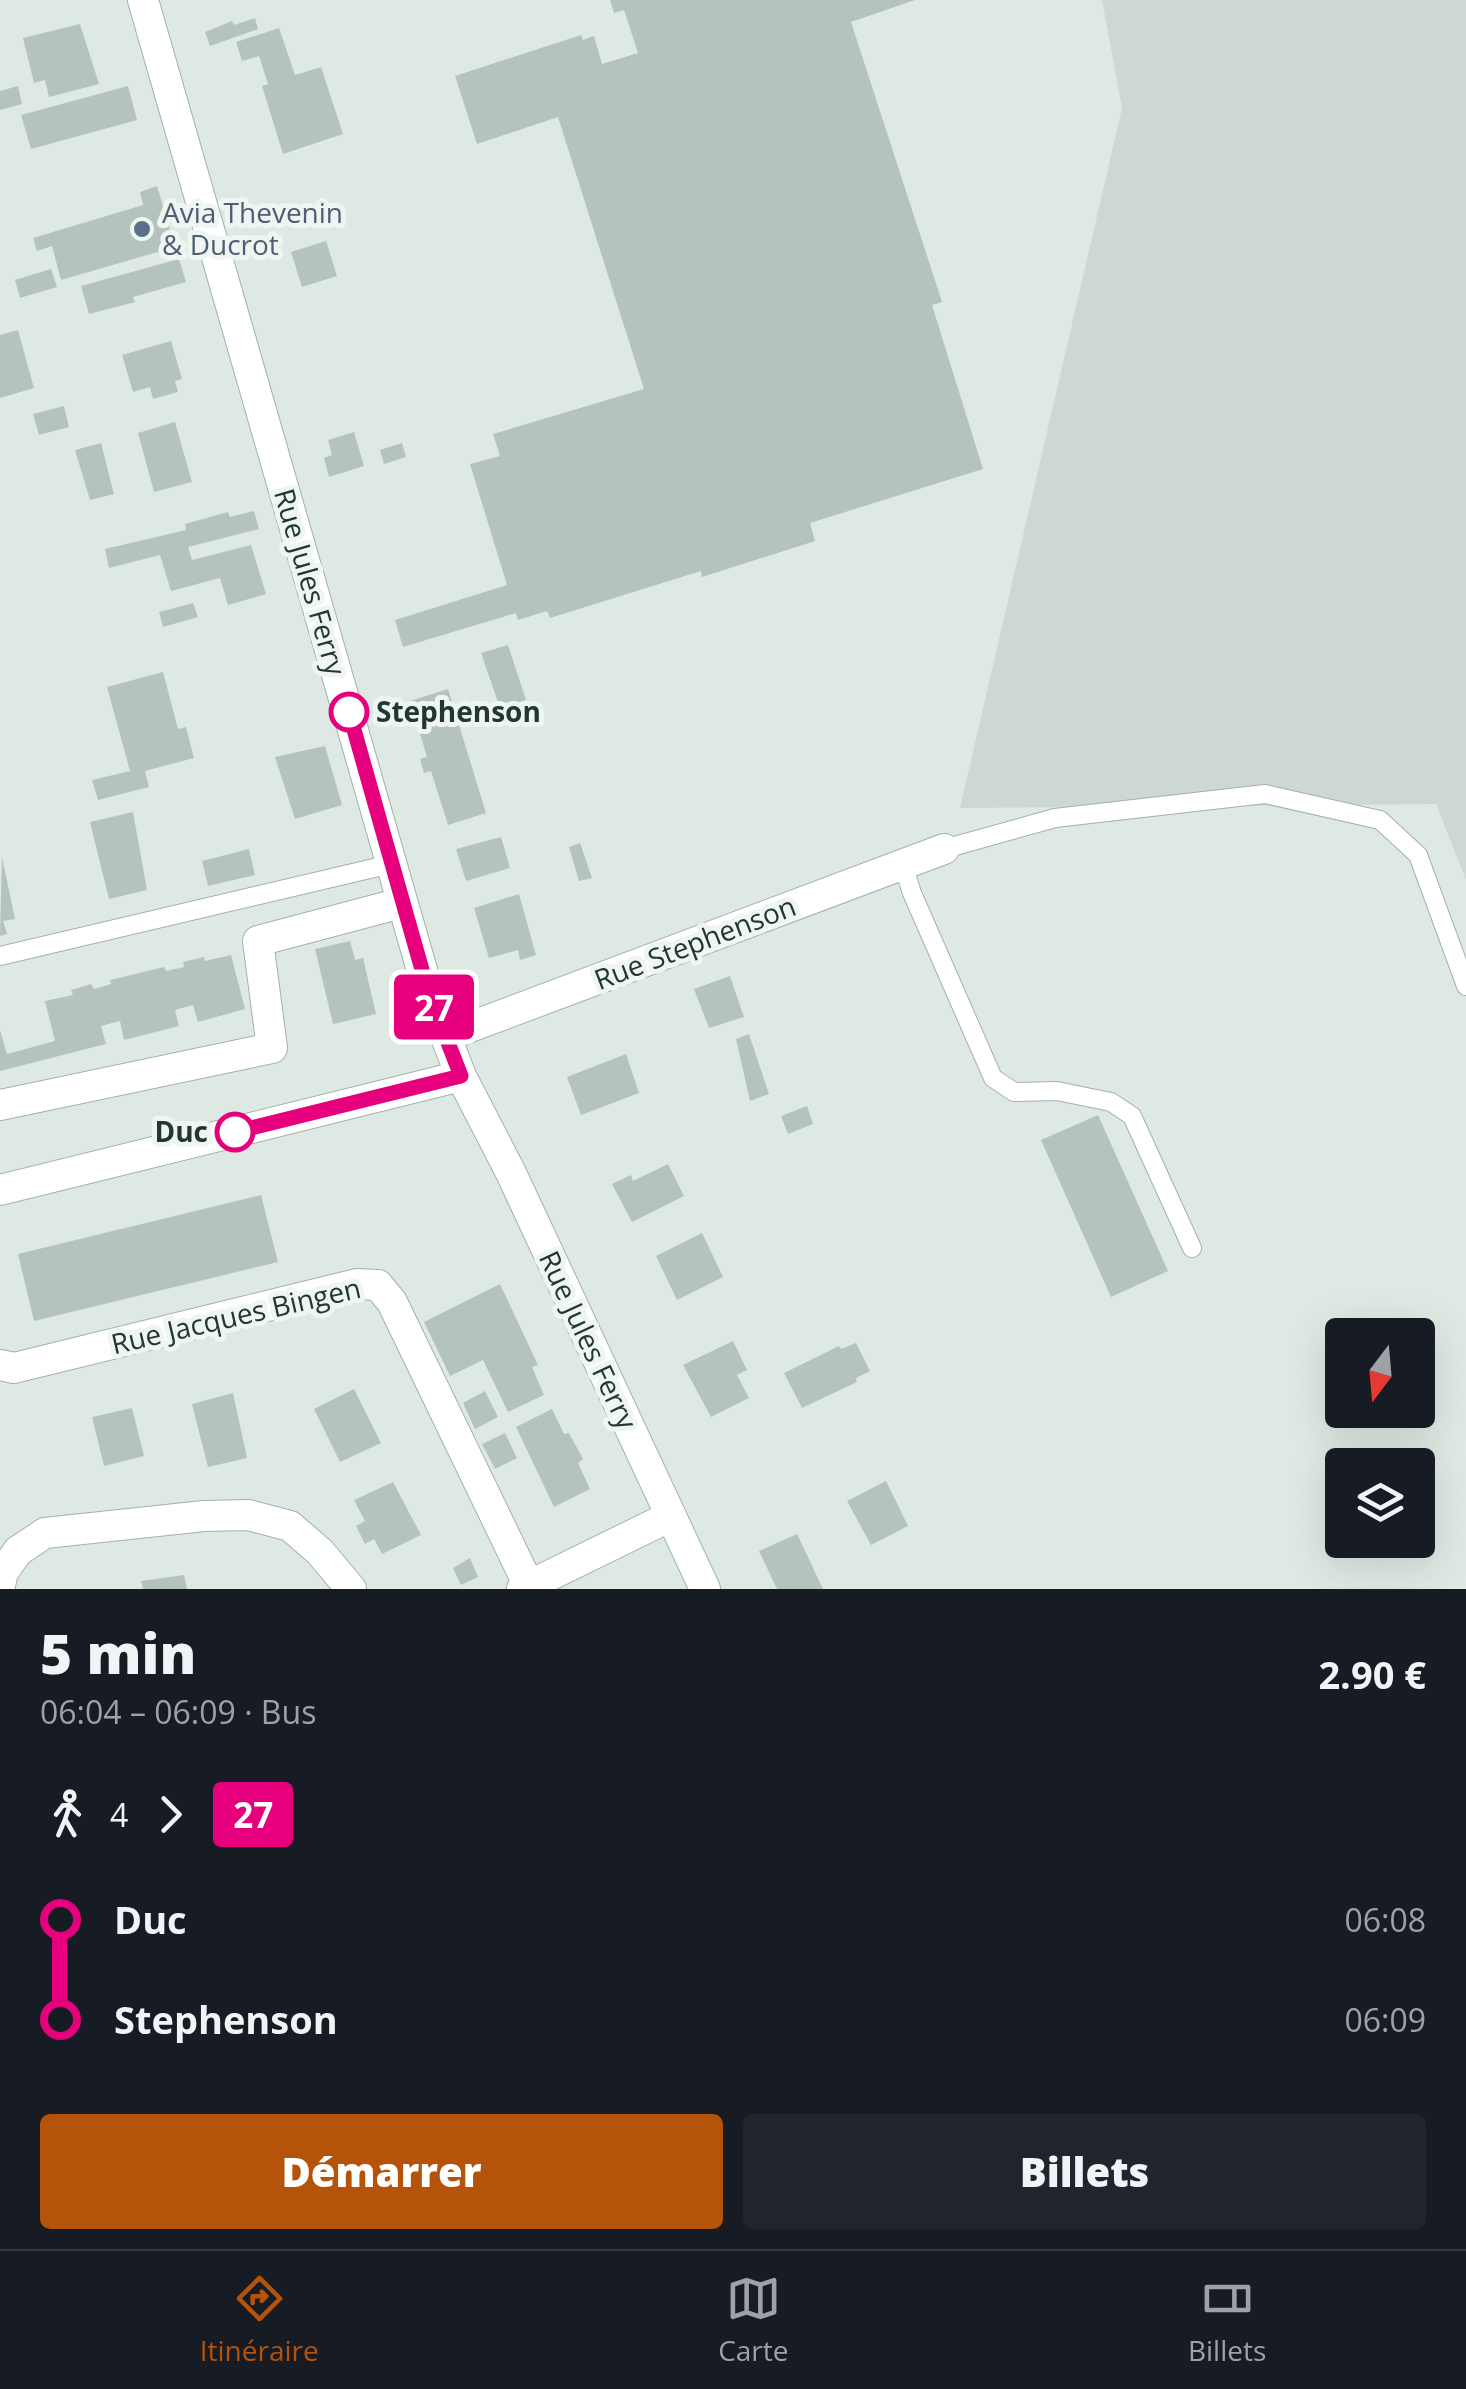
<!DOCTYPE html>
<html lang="fr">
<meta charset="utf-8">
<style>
:root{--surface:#171b24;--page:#20242c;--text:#f1f3f6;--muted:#9ea1a6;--line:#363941;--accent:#b45309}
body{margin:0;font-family:"Open Sans",sans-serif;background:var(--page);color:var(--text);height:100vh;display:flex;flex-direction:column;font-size:38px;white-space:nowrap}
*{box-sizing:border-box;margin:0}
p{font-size:32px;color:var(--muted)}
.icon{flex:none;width:55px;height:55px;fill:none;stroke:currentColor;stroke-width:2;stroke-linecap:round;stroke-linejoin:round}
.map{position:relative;height:1589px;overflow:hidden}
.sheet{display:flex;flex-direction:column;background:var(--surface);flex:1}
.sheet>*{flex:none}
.badge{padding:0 20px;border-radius:8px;font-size:35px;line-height:65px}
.needle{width:65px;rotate:196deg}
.controls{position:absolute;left:1325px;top:1318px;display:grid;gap:20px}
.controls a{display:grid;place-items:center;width:110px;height:110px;border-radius:10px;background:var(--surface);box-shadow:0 10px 40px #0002;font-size:50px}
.map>.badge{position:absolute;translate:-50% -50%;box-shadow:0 0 0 5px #fff}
.legs{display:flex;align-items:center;gap:15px;height:110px;padding:0 40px;font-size:32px}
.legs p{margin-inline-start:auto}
.headline{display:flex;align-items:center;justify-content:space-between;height:170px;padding:0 40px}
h1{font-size:55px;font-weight:800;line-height:75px}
.action{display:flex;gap:20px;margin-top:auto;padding:20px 40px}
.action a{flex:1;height:115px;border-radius:10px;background:var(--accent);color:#fff;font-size:40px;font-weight:800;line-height:115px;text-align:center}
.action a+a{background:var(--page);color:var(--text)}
ul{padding:0 40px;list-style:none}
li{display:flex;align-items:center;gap:35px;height:100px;font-size:38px}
li i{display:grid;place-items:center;width:15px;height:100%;margin:0 12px;background:currentColor}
li i::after{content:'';width:25px;height:25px;margin:-12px;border:8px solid;border-radius:50%;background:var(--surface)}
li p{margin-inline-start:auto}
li:first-child i{background:linear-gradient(#0000 50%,currentColor 0)}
li:last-child i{background:linear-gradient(currentColor 50%,#0000 0)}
.menu{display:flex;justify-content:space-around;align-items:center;height:140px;border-top:2px solid var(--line);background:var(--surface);font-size:28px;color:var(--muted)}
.menu a{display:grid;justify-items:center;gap:5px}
.menu .on{color:var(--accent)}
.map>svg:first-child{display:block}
.built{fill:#cdd8d3}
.building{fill:#b5c3bd}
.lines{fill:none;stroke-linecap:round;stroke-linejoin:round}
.lane-casing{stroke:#a3b0ab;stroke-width:20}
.street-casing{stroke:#a3b0ab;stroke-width:32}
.secondary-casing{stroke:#9fb3ac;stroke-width:32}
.lane{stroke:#fff;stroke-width:18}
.street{stroke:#fff;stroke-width:30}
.secondary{stroke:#fff;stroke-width:30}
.line-1-casing{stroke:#fff;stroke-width:22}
.line-1{stroke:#e6007e;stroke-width:15}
.service-dot{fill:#5c6f8a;stroke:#eff6f2;stroke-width:4}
.stop-1-dot{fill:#fff;stroke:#e6007e;stroke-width:5}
.labels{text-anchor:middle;stroke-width:10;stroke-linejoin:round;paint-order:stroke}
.service-label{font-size:28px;fill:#4e5e75;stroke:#eff6f2;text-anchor:start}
.street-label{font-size:28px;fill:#223732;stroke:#eff6f2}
.stop-label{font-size:28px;font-weight:bold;fill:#223732;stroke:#eff6f2;text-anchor:start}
</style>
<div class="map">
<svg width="1466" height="1589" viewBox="0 0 1466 1589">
<rect width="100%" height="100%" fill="#dfe9e4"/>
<path class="built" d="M1102,0H1466V880L1436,804L960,808L1122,108Z"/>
<path class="building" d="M610,0H915L851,22L942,302L932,305L983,469L810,523L815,541L702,577L701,571L550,618L547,611L518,620L516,613L403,647L395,620L507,585L470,464L500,456L493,434L644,389L558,117L477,144L455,76L581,35L583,40L594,36L602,64L638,53L624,10L614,13Z
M255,18L258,29L210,46L205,32L232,21L234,25Z
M80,24L99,84L49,97L45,80L34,83L23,38Z
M279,28L295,75L321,67L343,134L283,154L262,86L268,84L259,56L242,61L236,42Z
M18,86L22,104L0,110V91Z
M128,86L137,120L31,149L21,115Z
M157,186L175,247L61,280L52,246L37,251L33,238L143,205L140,192Z
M326,241L337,276L302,287L291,252Z
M179,259L186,282L133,297L135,302L89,314L81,286Z
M51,269L57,287L20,298L15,280Z
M18,330L34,388L0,398V335Z
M171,341L182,379L175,381L178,392L153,399L150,387L133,392L122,355Z
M64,406L69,427L39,435L33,414Z
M175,422L192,482L154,492L138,433Z
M354,432L364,466L329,477L324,458L332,455L328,440Z
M101,443L114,494L90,500L75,450Z
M402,443L406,457L384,464L380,450Z
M254,511L259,529L188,547L192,560L251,545L266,594L228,605L220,578L171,591L160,555L109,568L105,549L186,530L185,524L228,512L230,517Z
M193,603L198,617L163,627L159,612Z
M508,645L526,700L500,708L481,653Z
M163,672L178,729L186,727L194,758L145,771L149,787L98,800L92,780L130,771L107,687Z
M448,689L486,813L448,825L431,771L424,773L420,759L427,757L410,701Z
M325,746L342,805L295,819L275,757Z
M133,812L147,890L109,899L90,822Z
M501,837L510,868L466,881L456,849Z
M580,843L592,878L579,881L569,847Z
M249,849L255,875L208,886L202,861Z
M2,857L15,919L3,921L7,934L0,936Z
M519,894L536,955L520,960L518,950L489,958L474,908Z
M350,941L355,960L363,958L376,1014L333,1024L315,949Z
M231,955L245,1009L198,1022L193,1005L175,1010L179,1026L124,1040L120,1021L101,1026L106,1044L0,1071V1030L7,1054L55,1041L45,1001L73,995L71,990L91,984L94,989L111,984L110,980L164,967L166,971L184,967L183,962L204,957L205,961Z
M730,976L744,1017L709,1028L694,989Z
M749,1034L769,1094L750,1101L736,1039Z
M626,1054L639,1093L581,1115L567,1077Z
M807,1106L813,1124L788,1134L781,1116Z
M1098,1115L1168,1271L1111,1297L1041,1140Z
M668,1164L684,1196L632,1222L612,1184L631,1175L633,1181Z
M261,1195L278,1262L34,1321L18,1254Z
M702,1233L723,1277L677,1300L656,1256Z
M500,1284L538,1365L532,1367L544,1395L508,1412L483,1360L450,1376L424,1322Z
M733,1341L747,1370L737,1375L749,1398L711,1417L683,1365Z
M856,1343L870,1371L856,1378L857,1382L802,1408L784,1373L839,1346L841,1349Z
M354,1389L381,1443L340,1462L314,1409Z
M485,1391L498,1417L475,1429L463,1403Z
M233,1393L247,1458L208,1467L192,1404Z
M132,1408L144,1456L104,1466L92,1417Z
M552,1409L564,1434L569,1433L583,1459L578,1463L590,1489L554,1507L516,1427Z
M505,1433L517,1458L495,1469L482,1444Z
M886,1481L908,1526L871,1545L847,1501Z
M393,1482L421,1535L382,1554L374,1539L365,1544L356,1526L365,1521L354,1500Z
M797,1534L823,1589H777L759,1551Z
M470,1558L478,1577L461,1585L453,1568Z
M184,1575L187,1589H143L141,1581Z"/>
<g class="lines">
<g class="lane-casing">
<path id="lane" d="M944,849L1055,818L1265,794L1380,820L1418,855L1466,986
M903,865L912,893L993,1078L1014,1092L1057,1091L1111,1102L1132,1116L1192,1248
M0,956L391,864"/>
</g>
<g class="street-casing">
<path id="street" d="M446,1036L944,849
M0,1105L272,1048L258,941L401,903
M0,1365L14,1368L357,1284L378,1285L392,1302L529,1586
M0,1585L3,1572L18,1551L45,1533L204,1516L248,1515L290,1526L320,1552L351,1589
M522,1589L671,1516"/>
</g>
<g class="secondary-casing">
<path id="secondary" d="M143,0L428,991L461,1076L511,1173L705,1589
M0,1190L461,1076"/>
</g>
<use href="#lane" class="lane"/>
<use href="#street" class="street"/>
<use href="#secondary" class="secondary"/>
</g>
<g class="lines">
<g class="line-1-casing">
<path id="line-1" d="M235,1132L461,1076L428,991L349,712"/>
</g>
<use href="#line-1" class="line-1"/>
</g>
<circle class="service-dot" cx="142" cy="229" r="10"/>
<g class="stop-1-dot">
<circle cx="349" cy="712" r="18"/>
<circle cx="235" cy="1132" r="18"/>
</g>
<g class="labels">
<g class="service-label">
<text x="162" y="223">Avia Thevenin<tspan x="162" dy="32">&amp; Ducrot</tspan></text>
</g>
<g class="street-label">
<text transform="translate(310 582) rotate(74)" y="10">Rue Jules Ferry</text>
<text transform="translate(695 943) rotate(-21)" y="10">Rue Stephenson</text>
<text transform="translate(236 1316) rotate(-13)" y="10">Rue Jacques Bingen</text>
<text transform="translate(588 1340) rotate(65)" y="10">Rue Jules Ferry</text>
</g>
<g class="stop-label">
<text x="376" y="722">Stephenson</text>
<text x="208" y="1142" text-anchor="end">Duc</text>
</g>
</g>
</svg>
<div class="controls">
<a><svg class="needle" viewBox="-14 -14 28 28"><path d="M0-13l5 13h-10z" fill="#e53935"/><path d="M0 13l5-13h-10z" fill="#9ea1a6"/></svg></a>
<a><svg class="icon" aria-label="layers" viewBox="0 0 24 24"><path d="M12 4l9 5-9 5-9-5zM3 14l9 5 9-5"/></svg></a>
</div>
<b class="badge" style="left:434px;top:1007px;background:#e6007e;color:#fff">27</b>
</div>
<section class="sheet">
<div class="headline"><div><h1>5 min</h1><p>06:04 – 06:09 · Bus</p></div><b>2.90 €</b></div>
<div class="legs"><svg class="icon" aria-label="walk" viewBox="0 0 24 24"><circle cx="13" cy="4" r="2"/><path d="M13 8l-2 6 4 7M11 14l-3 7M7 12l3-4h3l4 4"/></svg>4<svg class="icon" aria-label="forward" viewBox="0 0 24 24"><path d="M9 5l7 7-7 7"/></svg><b class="badge" style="background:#e6007e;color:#fff">27</b></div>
<ul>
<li><i style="color:#e6007e"></i><b>Duc</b><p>06:08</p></li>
<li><i style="color:#e6007e"></i><b>Stephenson</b><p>06:09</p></li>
</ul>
<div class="action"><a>Démarrer</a><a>Billets</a></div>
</section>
<nav class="menu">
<a class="on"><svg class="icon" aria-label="directions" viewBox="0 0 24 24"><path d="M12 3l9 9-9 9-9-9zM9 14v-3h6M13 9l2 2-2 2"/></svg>Itinéraire</a>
<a><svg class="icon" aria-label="map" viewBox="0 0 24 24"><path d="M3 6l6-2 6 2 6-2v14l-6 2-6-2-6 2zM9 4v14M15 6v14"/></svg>Carte</a>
<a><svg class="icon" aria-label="tickets" viewBox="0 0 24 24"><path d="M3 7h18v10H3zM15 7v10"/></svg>Billets</a>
</nav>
